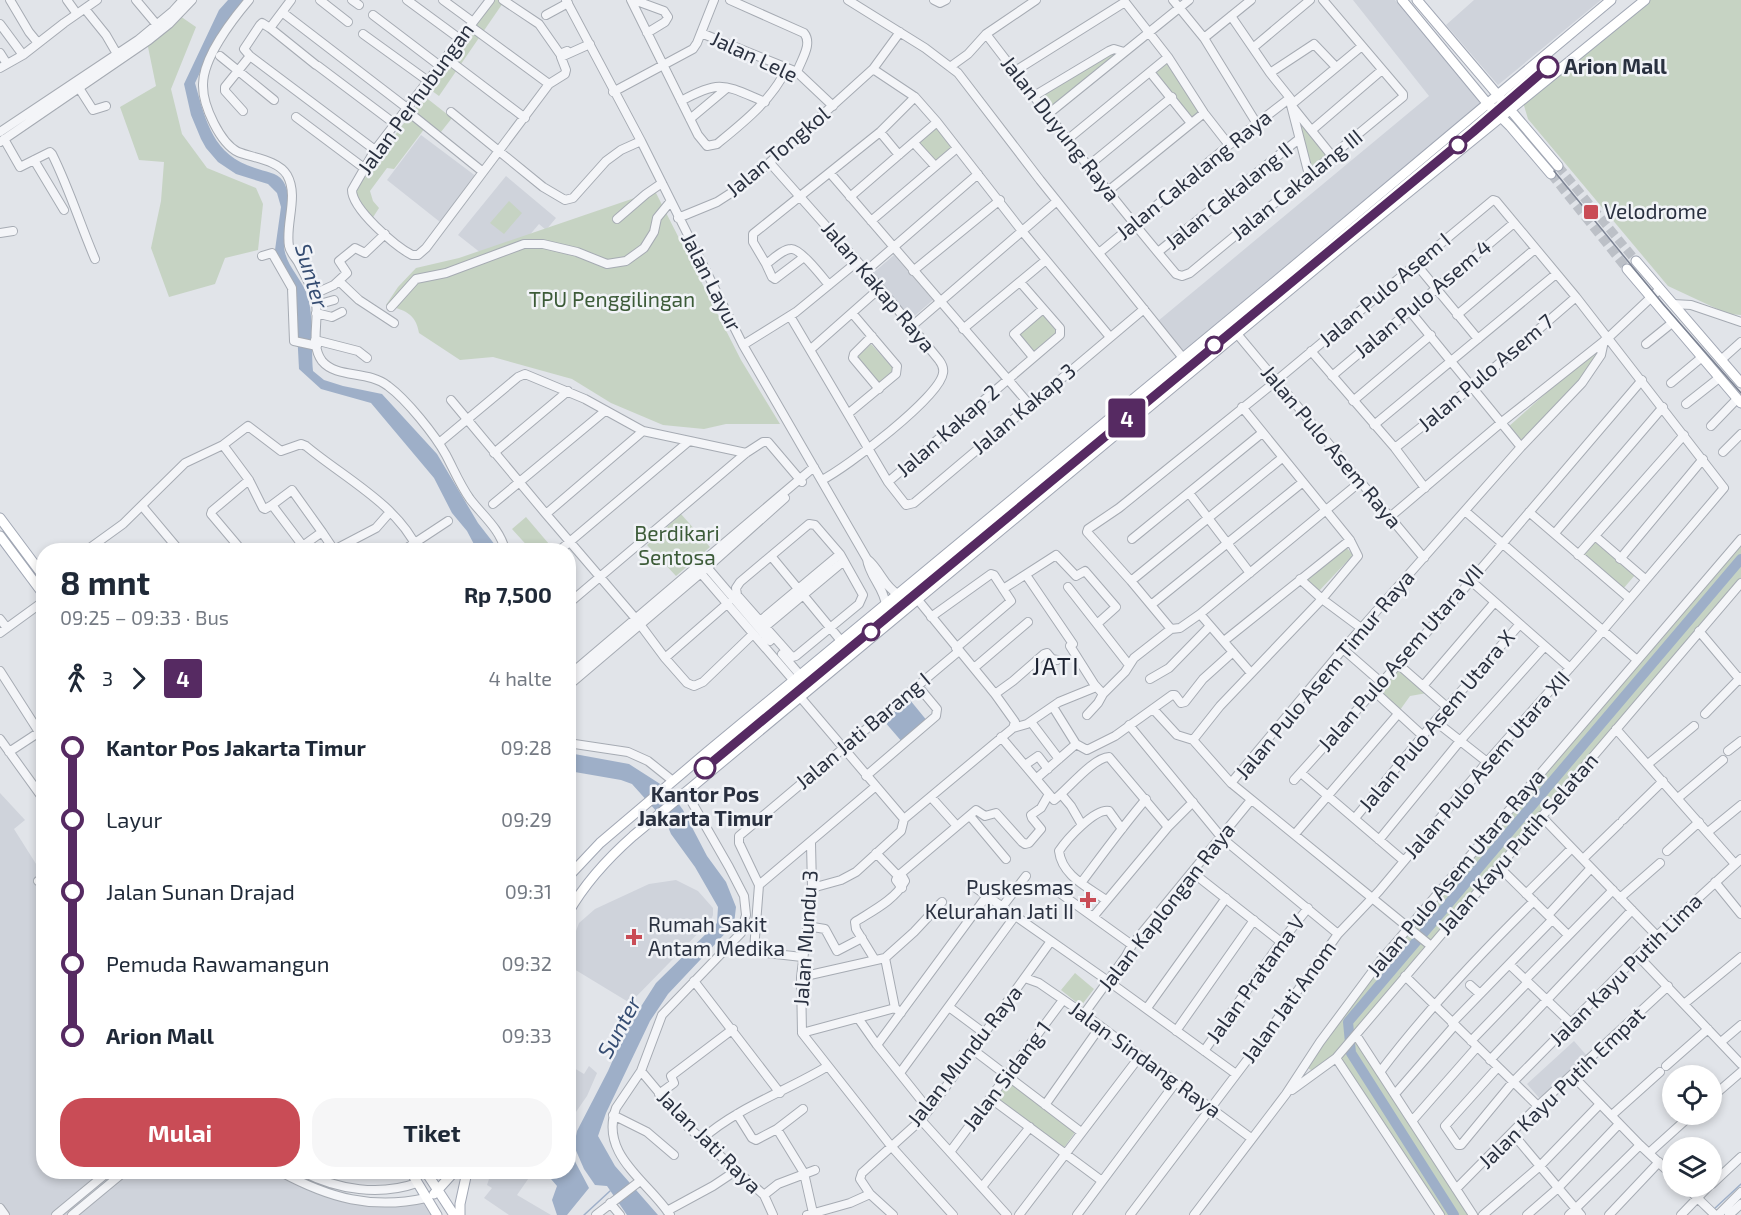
<!DOCTYPE html>
<html lang="id">
<meta charset="utf-8">
<style>
:root{--surface:#fff;--page:#f6f6f7;--text:#1f2937;--muted:#747a83;--accent:#c94c56}
body{margin:0;font-family:"Exo 2",sans-serif;background:var(--page);color:var(--text);height:100vh;display:flex;flex-direction:column;font-size:22px;white-space:nowrap}
*{box-sizing:border-box;margin:0}
p{font-size:20px;color:var(--muted)}
.icon{flex:none;width:33px;height:33px;fill:none;stroke:currentColor;stroke-width:2;stroke-linecap:round;stroke-linejoin:round}
.map{position:relative;flex:1;overflow:hidden}
.panel{position:absolute;left:36px;top:543px;width:540px;height:636px;display:flex;flex-direction:column;background:var(--surface);border-radius:24px;box-shadow:0 3px 9px #0003}
.panel>*{flex:none}
.badge{padding:0 12px;border-radius:4px;font-size:21px;line-height:39px}
.fabs{position:absolute;left:1662px;top:1065px;display:grid;gap:12px}
.fabs a{display:grid;place-items:center;width:60px;height:60px;border-radius:50%;background:var(--surface);box-shadow:0 3px 9px #0003;font-size:30px}
.map>.badge{position:absolute;translate:-50% -50%;box-shadow:0 0 0 3px #fff}
.legs{display:flex;align-items:center;gap:9px;height:66px;padding:0 24px;font-size:20px}
.legs p{margin-inline-start:auto}
.summary{display:flex;align-items:center;justify-content:space-between;height:102px;padding:0 24px}
h1{font-size:33px;font-weight:700;line-height:45px}
.button{display:flex;gap:12px;margin-top:auto;padding:12px 24px}
.button a{flex:1;height:69px;border-radius:24px;background:var(--accent);color:#fff;font-size:24px;font-weight:700;line-height:69px;text-align:center}
.button a+a{background:var(--page);color:var(--text)}
ul{padding:0 24px;list-style:none}
li{display:flex;align-items:center;gap:21px;height:72px;font-size:22px}
li i{display:grid;place-items:center;width:9px;height:100%;margin:0 8px;background:currentColor}
li i::after{content:'';width:15px;height:15px;margin:-8px;border:4px solid;border-radius:50%;background:var(--surface)}
li p{margin-inline-start:auto}
li:first-child i{background:linear-gradient(#0000 50%,currentColor 0)}
li:last-child i{background:linear-gradient(currentColor 50%,#0000 0)}
.map>svg:first-child{display:block}
.built{fill:#cfd3db}
.green{fill:#c6d3c3}
.water{fill:#9eafc8}
.lines{fill:none;stroke-linecap:round;stroke-linejoin:round}
.stream{stroke:#9eafc8;stroke-width:1.5}
.river{stroke:#9eafc8;stroke-width:10}
.major-tunnel{stroke:#bcc0c7;stroke-width:9;stroke-dasharray:9 4.5;stroke-linecap:butt}
.minor-casing{stroke:#a6abb3;stroke-width:10}
.major-casing{stroke:#a1a7b4;stroke-width:11}
.minor{stroke:#f4f5f8;stroke-width:8}
.major{stroke:#fff;stroke-width:9}
.tram{stroke:#7b8292;stroke-width:1.5}
.line-1-casing{stroke:#fff;stroke-width:14}
.line-1{stroke:#562a62;stroke-width:9}
.stop-1-dot{fill:#fff;stroke:#562a62;stroke-width:3}
.poi-dot{fill:#c94c56;stroke:#f1f3f7;stroke-width:2}
.labels{text-anchor:middle;stroke-width:5;stroke-linejoin:round;paint-order:stroke}
.street-label{font-size:21px;fill:#2a3140;stroke:#f1f3f7}
.stop-label{font-size:21px;font-weight:bold;fill:#2a3140;stroke:#f1f3f7;text-anchor:start}
.poi-label{font-size:21px;fill:#2a3140;stroke:#f1f3f7;text-anchor:start}
.park-label{font-size:21px;fill:#3c5b38;stroke:#f1f3f7}
.water-label{font-size:22px;font-style:italic;fill:#364d72;stroke:#f1f3f7}
.quarter-label{font-size:24px;letter-spacing:1.5px;fill:#1c2231;stroke:#f1f3f7}
</style>
<div class="map">
<svg width="1741" height="1215" viewBox="0 0 1741 1215">
<rect width="100%" height="100%" fill="#e1e4e9"/>
<path class="built" d="M1353,0H1395L1482,105L1184,352L1158,321L1429,96Z
M1474,0H1601L1498,85L1446,25Z
M421,135L477,177L440,222L387,180Z
M506,176L556,218L546,230L539,224L522,244L486,257L458,235Z
M894,255L933,300L911,319L872,274Z
M0,793L25,820L14,829L43,875L44,1172H281L323,1194L376,1201L421,1200L431,1215H0Z
M676,880L698,891L713,908V915L711,920L630,1003L569,966V950L579,923L595,909L649,884Z
M1574,1041L1588,1057L1541,1100L1527,1084Z
M569,1065L584,1074L589,1066L597,1073L587,1096L569,1122Z
M481,1172H533L517,1195L551,1215H509L484,1198L492,1188L487,1185L489,1179L480,1173Z"/>
<path class="green" d="M492,0H505L439,96L428,88Z
M1645,0H1741V315L1728,314L1668,286L1528,119L1522,99Z
M180,16L196,27L171,89L182,134L207,168L256,188L263,204L258,250L225,258L215,284L169,297L151,248L161,201L164,162L139,160L120,107L156,86L147,42Z
M1115,49L1120,52L1046,113L1035,101Z
M1166,61L1200,111L1189,120L1152,72Z
M424,96L452,118L437,137L425,128L394,169L387,168L370,191L373,201L379,208L370,222L353,192Z
M1294,113L1329,153L1310,168Z
M936,124L955,147L936,164L916,143Z
M655,191L741,360L780,424H726L704,429L663,425L611,403L572,379L493,357L460,360L419,333C416,313 404,310 386,305L398,287L416,268L459,258Z
M509,201L522,213L504,234L490,223Z
M1043,311L1059,330L1033,353L1016,335Z
M1602,343L1598,357L1524,449L1507,428Z
M871,344L895,370L879,384L855,359Z
M681,514L710,547L676,576L647,545Z
M526,517L549,544L541,550H531L512,529Z
M1741,539V583L1356,1035L1473,1215H1440L1336,1058L1314,1071L1309,1069L1306,1063L1346,1007Z
M1592,540L1635,575L1623,589L1581,553Z
M1346,547L1353,555L1318,592L1304,580Z
M1398,667L1427,693L1410,696L1400,710L1378,691Z
M1075,973L1094,989L1081,1006L1061,990Z
M1009,1080L1076,1131L1063,1149L996,1098Z"/>
<path class="water" d="M228,0H247L210,51L195,83C206,122 213,155 255,168C265,172 277,172 283,181C295,200 284,224 284,244C284,264 300,276 307,294C314,315 311,348 313,371L324,380L343,386L382,394L437,454L478,523L499,550H477L467,531L452,513L434,478L371,403L321,389L299,369L295,292L275,250L281,207L277,193L268,184L236,174L218,162L206,148L201,139L191,115L184,84L219,10Z
M910,700L928,722L903,743L884,721Z
M569,753L629,764L668,789L683,810L707,856L726,882L736,907L734,924L668,994L650,1021L606,1113L598,1136L615,1166L658,1215H627L607,1186L595,1185L584,1169L574,1146L577,1131L608,1071L626,1030L656,983L717,923L718,907L695,867L671,834L666,822L632,784L621,780L569,771Z
M570,1143V1152L589,1188L567,1215H557L552,1200L557,1186L545,1172H568Z"/>
<g class="lines">
<path class="stream" d="M1713,1210L1741,1184
M584,1215L610,1191"/>
<path class="river" d="M1454,1215L1351,1053L1348,1022L1741,559"/>
<path class="major-tunnel" d="M1558,166L1636,261
M1551,174L1627,269"/>
<g class="minor-casing">
<path id="minor" d="M10,0L29,32L38,43
M67,0L77,14
M136,0L157,25
M249,0C232,20 202,59 203,86C203,106 220,143 238,152C253,158 278,160 287,175C299,196 285,224 289,246C290,252 295,257 298,262C304,274 314,290 316,303C319,322 310,345 322,361C337,379 368,370 388,386C407,400 435,435 446,455C454,470 460,485 470,499C483,516 500,529 505,550
M320,0L348,22
M352,0L359,5
M407,0L460,39
M443,0L473,22
M490,0L375,150L352,190C352,209 395,246 412,255H418L426,248L549,84L565,74L566,70L561,57L590,44
M503,0L539,24L560,54L567,51
M566,0L641,141L743,345L867,559C869,576 885,589 886,606
M631,0L698,135L707,146L717,144C744,122 772,100 787,68
M634,0L664,11L668,17L665,22L647,33
M730,0L804,33C813,44 801,60 797,72
M848,0L925,48L958,73L1040,180L1183,358
M934,0L940,3L946,0
M1173,0L1204,38L1257,124
M85,9L106,35L117,54
M282,12L407,108
M373,15L440,66
M546,15L568,3
M1231,16L1270,73L1290,98L1291,105L1332,156
M0,24L23,55
M470,26L549,84
M270,28L316,65
M701,33L797,72L833,106
M363,34L428,81
M986,34C1048,115 1110,196 1176,274L1182,276L1190,273L1403,97V94L1323,0
M1204,38L1251,0
M1254,47L1310,0
M0,53L7,64
M220,56L274,100
M250,56L375,150
M446,58L525,118
M318,66L395,124
M950,67L968,54L986,34L1036,0
M0,68L23,55L64,23L97,0
M873,69L915,97L937,122L1022,231L1110,337
M1015,71L1125,2L1168,57L1204,113L1229,145
M1150,72L1191,123
M1270,73L1314,44L1336,67
M79,88L93,110L106,106
M613,92L693,49L697,43L714,0
M1034,96L1109,51L1114,49L1124,52
M681,101C721,79 724,85 765,102
M406,110L483,172
M243,111L225,91V87L250,56L244,49L260,25L262,23L270,28L291,0
M451,112L543,187L565,200L573,198L606,161L621,150L641,141
M1047,115L1189,0
M296,117L364,168
M690,119L727,88
M1312,130L1382,70
M0,132L138,40L173,11L183,0
M880,132L899,155
M4,139L20,167L50,152L52,154C69,188 80,224 95,259
M1067,140L1168,57
M0,142L149,40L169,24L192,0
M914,143L935,166
M34,160L64,210
M770,163L866,271L939,360C942,364 944,368 943,373C940,397 846,468 822,480
M1088,166L1172,97
M830,173L1029,404
M1309,175L1291,105L1362,46
M1108,191L1204,113
M850,197L937,122
M678,218L717,202L748,182L873,69L900,32
M617,219L646,194L662,183
M871,221L957,148
M0,233L13,231
M1158,252L1299,139
M1099,253L1229,145L1290,98
M262,256L272,253L292,288L294,341L317,346
M766,264L772,277L775,279L804,257
M1416,264L1478,339
M866,271L978,174
M913,271L1000,200
M339,281L359,300L394,323
M829,285C823,278 800,248 791,249C783,249 772,260 766,264L753,242V234L880,132L915,97
M314,294L334,285L347,273L339,261L355,248L365,253L385,234
M1673,304L1691,305L1741,322
M316,305L334,300
M391,307L416,279L446,273L524,244H543L577,252L607,264L626,261L644,248L654,232L657,218L670,202
M1409,310L1521,447
M316,313L332,317L342,312
M1457,315L1535,249
M790,316L888,482L906,505L914,503L1144,309
M912,326L1057,201
M963,329L1046,260
M1238,335L1424,558
M872,336L854,354L853,358L879,389
M315,340L358,351L367,358
M1646,344L1672,323
M743,345L796,312L857,262
M811,349L880,288
M1311,351L1395,448L1425,488
M1033,357L1014,334L1043,309
M1721,360L1741,342
M1332,376L1514,223
M1671,383L1701,358
M451,400L546,514L636,619L665,658L687,683L694,686L703,682L753,634
M1353,401L1431,335
M1686,404L1719,378
M849,413L896,374L897,366L852,313
M1374,425L1556,274
M1711,426L1737,399
M439,443L518,377L525,374L585,399L643,431L746,453
M223,445L249,480L263,508L265,509L272,505L303,546
M1395,448L1473,386L1576,297
M1723,452L1741,434
M494,453L568,391
M888,482L1060,335V328L1020,282
M1189,493L1250,573
M493,504L605,411
M272,505L292,490L322,532
M142,506L179,550
M1465,511L1637,660
M1529,512L1629,598
M546,514L643,431
M1390,517L1502,422L1608,338L1660,289
M809,524L815,525L840,554L863,595L859,604L796,656L792,657L737,595L736,588L740,582Z
M1555,533L1663,407
M1595,536L1645,579
M1132,539L1262,433
M238,546L211,514L212,511L249,480
M87,550L123,524L185,463L223,445L248,426L281,451L301,444L306,446C343,477 398,505 418,550
M297,550L322,532L334,550L376,528L390,512
M404,550L448,521
M560,550L688,442
M1578,555L1684,435
M771,556L842,642
M867,559C880,569 884,587 898,594
M1620,559L1703,459
M706,566L770,641
M699,571L794,681
M1026,575L1073,644
M1300,579L1322,599L1361,628
M1131,581L1282,458
M1471,581L1570,668
M1068,587L1129,665
M1003,589L1056,555L1076,576L1085,571L1116,607L1097,624
M568,604L746,453L763,442H768L802,482
M1151,605L1303,482
M1200,614L1251,673
M931,617L991,574L994,575L1011,601L956,648
M0,619L7,628
M760,621L840,554
M765,627L844,561
M1171,629L1180,628L1200,614L1360,482
M1699,631L1741,681
M0,633L44,601
M1224,641L1350,540
M1070,646L1094,684L1103,694L1125,672L1134,658L1171,629
M1343,649L1382,683
M782,654L800,675
M665,658L728,603
M1399,665L1447,707
M974,668L1028,622
M0,671L39,732
M568,676L814,467
M1150,679L1169,668L1210,626
M568,686L701,573L785,498
M1423,686L1494,603
M1374,691L1423,736
M995,694L1013,681L1044,654L1047,653L1052,659L1057,660
M801,698L904,819
M1053,707L1076,744L1087,750L1115,736L1172,695H1175L1181,703L1185,702L1203,679L1233,652
M1154,710L1177,735L1193,740L1231,783
M1705,714L1741,677
M1087,715L1098,703L1103,694
M1435,721L1487,762
M1031,722L1059,759
M1129,725L1222,838L1338,934
M1013,728L1027,724L1059,702L1096,687
M1616,729L1735,864
M1001,737L1054,800C1067,790 1094,757 1109,757L1168,827
M0,739L44,800
M1193,740L1220,706L1322,599L1358,556L1350,540L1242,407
M568,743L628,752L648,761L673,781
M1728,751L1741,741
M9,752L44,729
M1648,764L1694,726
M1025,765L1038,756L1048,769
M1301,773L1404,861
M866,776L936,716L937,709L917,685
M1037,778L1076,744
M1294,780L1427,632L1642,380
M1061,794L1071,806L1082,825
M931,797L957,826
M1678,798L1723,760
M970,816L1006,859
M1541,816L1657,936
M1355,818L1435,721L1520,624
M904,819L1013,728L1015,722L995,694L918,600
M1623,820L1663,781
M1708,832L1741,805
M1295,834L1398,714
M1379,840L1460,741L1545,646
M811,843L812,888L801,977L802,1033L891,1146L953,1215
M1667,851L1699,822
M876,853L898,876
M1583,859L1619,824
M1498,866L1568,935
M1192,872L1281,942
M38,881L44,877
M1715,882L1741,914
M1081,883C1102,855 1123,826 1146,799
M970,884L1108,981L1236,1074
M759,885L876,786
M812,888L841,880L856,872L901,831L904,819
M902,888L896,880L898,876L976,810L985,816L996,813L1022,842L1025,844L1029,843L1041,829L1032,818L1031,815L1041,808L1049,794
M1057,891L1132,945
M1526,894L1572,848
M1620,898L1660,863
M1106,900C1088,887 1062,876 1059,851C1067,839 1095,808 1109,811L1122,829
M1002,907L1026,876
M1548,915L1591,868
M1093,917L1168,827L1193,802
M807,926L825,929L837,951L862,938
M1431,946L1231,783L1343,649L1521,447L1582,383L1601,355L1604,341
M1638,956L1741,1064
M802,957L757,952L754,950L759,885L739,843V836L959,651
M885,958L895,1008
M875,960L856,929L855,922C872,911 895,900 905,881L901,874
M1510,965L1572,1024
M1405,976L1538,1106
M801,977L885,958L914,932L942,902
M1025,978L1039,983L1084,1014L1251,1138
M1526,979L1613,890
M694,981L780,1093
M1470,985L1480,994
M1684,1004L1741,957
M949,1007L984,1033
M1147,1008L1226,898
M1084,1014L1126,956L1132,945L1251,800
M858,1018L877,1045L929,1110
M1452,1023L1552,920
M1176,1031L1254,920
M802,1033L895,1008L901,1013
M1356,1035L1473,1215
M1471,1041L1528,982
M1721,1042L1741,1025
M877,1045L986,897
M972,1049L1081,1132
M1204,1051L1281,942L1308,908
M1336,1058L1440,1215
M1490,1060L1632,910
M1666,1066L1708,1029
M1498,1067L1445,1126L1458,1145H1461L1513,1082L1657,936L1741,859
M641,1071L687,1126L764,1195L773,1215
M1380,1072C1426,1011 1479,955 1534,901
M900,1073L1015,916
M1572,1075L1640,1145L1672,1175
M1292,1090L1336,1058L1741,583
M659,1094L674,1083L671,1076L733,1029
M1395,1094L1455,1025
M1712,1097L1741,1072
M990,1098L1102,1181
M1045,1105L1100,1027
M737,1114L752,1138L756,1140L777,1129L804,1173L813,1213
M613,1115L647,1132L674,1155
M1612,1115L1660,1072
M921,1120L1007,1215
M1412,1121L1477,1047
M777,1129L803,1109
M1513,1134L1581,1215
M702,1139C738,1107 787,1091 828,1066
M950,1152L1063,1000
M1649,1153L1690,1116
M281,1172C329,1198 372,1210 426,1198
M303,1172C338,1190 380,1196 417,1183
M1712,1184L1741,1157
M1685,1186L1715,1215
M982,1187L1030,1127
M1456,1189L1538,1106L1668,986
M764,1195L778,1184L815,1170
M610,1203L620,1215
M0,1208L5,1215
M667,1211L713,1186L737,1170
M56,1215L108,1172
M72,1215L124,1172
M596,1215L640,1181
M670,1215C648,1181 599,1155 616,1108L641,1071L662,1015L741,933L746,915L744,896L729,867L686,792
M807,1215L850,1203L870,1194
M893,1215L870,1194L860,1179L862,1173L921,1120L929,1110L1051,941
M1019,1215L1140,1056
M1077,1215L1176,1082
M1130,1215L1266,1035L1338,934L1379,891L1487,762L1599,635L1724,488L1576,297L1496,201L1493,200L1270,386L1119,508L1088,529L1087,532L1131,581L1171,629
M1194,1215L1286,1094L1320,1042L1381,960L1741,539
M1483,1215L1540,1166L1600,1104
M1527,1215L1558,1188L1619,1124
M1569,1215L1640,1145
M1609,1215L1659,1162
M1681,1215L1709,1186
M1718,1215L1741,1192
M1729,1215L1741,1204"/>
</g>
<g class="major-casing">
<path id="major" d="M1402,0L1487,103L1510,126L1551,174
M1417,0L1558,166
M1636,261L1741,383
M1627,269L1741,403
M0,518L44,577
M0,536L44,595
M568,877L600,843L706,753L1277,280L1611,0
M568,913C585,883 607,859 633,836L1351,239L1645,0
M411,1172L437,1215
M426,1172L454,1215
M434,1194L454,1172
M460,1215V1204L467,1172"/>
</g>
<use href="#minor" class="minor"/>
<use href="#major" class="major"/>
<path class="tram" d="M1554,171L1663,304L1741,393"/>
</g>
<g class="lines">
<g class="line-1-casing">
<path id="line-1" d="M705,768L1473,132L1548,67"/>
</g>
<use href="#line-1" class="line-1"/>
</g>
<g class="stop-1-dot">
<circle cx="1548" cy="67" r="10"/>
<circle cx="1458" cy="145" r="8"/>
<circle cx="1214" cy="345" r="8"/>
<circle cx="871" cy="632" r="8"/>
<circle cx="705" cy="768" r="10"/>
</g>
<g class="poi-dot">
<rect x="1583" y="204" width="16" height="16" rx="3"/>
<path d="M1085 891h6v6h6v6h-6v6h-6v-6h-6v-6h6z"/>
<path d="M631 928h6v6h6v6h-6v6h-6v-6h-6v-6h6z"/>
</g>
<g class="labels">
<g class="street-label">
<text transform="translate(754 57) rotate(25)" y="7">Jalan Lele</text>
<text transform="translate(416 99) rotate(-54)" y="7">Jalan Perhubungan</text>
<text transform="translate(1060 129) rotate(52)" y="7">Jalan Duyung Raya</text>
<text transform="translate(778 152) rotate(-40)" y="7">Jalan Tongkol</text>
<text transform="translate(1194 175) rotate(-39)" y="7">Jalan Cakalang Raya</text>
<text transform="translate(1297 185) rotate(-39)" y="7">Jalan Cakalang III</text>
<text transform="translate(1229 196) rotate(-39)" y="7">Jalan Cakalang II</text>
<text transform="translate(711 282) rotate(63)" y="7">Jalan Layur</text>
<text transform="translate(878 287) rotate(50)" y="7">Jalan Kakap Raya</text>
<text transform="translate(1385 290) rotate(-40)" y="7">Jalan Pulo Asem I</text>
<text transform="translate(1423 299) rotate(-40)" y="7">Jalan Pulo Asem 4</text>
<text transform="translate(1486 373) rotate(-40)" y="7">Jalan Pulo Asem 7</text>
<text transform="translate(1024 409) rotate(-40)" y="7">Jalan Kakap 3</text>
<text transform="translate(948 431) rotate(-41)" y="7">Jalan Kakap 2</text>
<text transform="translate(1331 447) rotate(50)" y="7">Jalan Pulo Asem Raya</text>
<text transform="translate(1401 658) rotate(-49)" y="7">Jalan Pulo Asem Utara VII</text>
<text transform="translate(1325 675) rotate(-50)" y="7">Jalan Pulo Asem Timur Raya</text>
<text transform="translate(1437 721) rotate(-50)" y="7">Jalan Pulo Asem Utara X</text>
<text transform="translate(863 731) rotate(-40)" y="7">Jalan Jati Barang I</text>
<text transform="translate(1487 765) rotate(-49)" y="7">Jalan Pulo Asem Utara XII</text>
<text transform="translate(1518 844) rotate(-49)" y="7">Jalan Kayu Putih Selatan</text>
<text transform="translate(1456 873) rotate(-50)" y="7">Jalan Pulo Asem Utara Raya</text>
<text transform="translate(1167 907) rotate(-52)" y="7">Jalan Kaplongan Raya</text>
<text transform="translate(806 938) rotate(-86)" y="7">Jalan Mundu 3</text>
<text transform="translate(1626 970) rotate(-45)" y="7">Jalan Kayu Putih Lima</text>
<text transform="translate(1256 979) rotate(-54)" y="7">Jalan Pratama V</text>
<text transform="translate(1289 1002) rotate(-54)" y="7">Jalan Jati Anom</text>
<text transform="translate(965 1056) rotate(-52)" y="7">Jalan Mundu Raya</text>
<text transform="translate(1145 1060) rotate(36)" y="7">Jalan Sindang Raya</text>
<text transform="translate(1007 1076) rotate(-53)" y="7">Jalan Sidang 1</text>
<text transform="translate(1562 1088) rotate(-44)" y="7">Jalan Kayu Putih Empat</text>
<text transform="translate(709 1142) rotate(45)" y="7">Jalan Jati Raya</text>
</g>
<g class="stop-label">
<text x="1564" y="74">Arion Mall</text>
<text x="705" y="802" text-anchor="middle">Kantor Pos<tspan x="705" dy="24">Jakarta Timur</tspan></text>
</g>
<g class="poi-label">
<text x="1604" y="219">Velodrome</text>
<text x="1074" y="895" text-anchor="end">Puskesmas<tspan x="1074" dy="24">Kelurahan Jati II</tspan></text>
<text x="648" y="932">Rumah Sakit<tspan x="648" dy="24">Antam Medika</tspan></text>
</g>
<g class="park-label">
<text x="612" y="307">TPU Penggilingan</text>
<text x="677" y="541">Berdikari<tspan x="677" dy="24">Sentosa</tspan></text>
</g>
<g class="water-label">
<text transform="translate(312 276) rotate(73)" y="8">Sunter</text>
<text transform="translate(619 1027) rotate(-61)" y="8">Sunter</text>
</g>
<g class="quarter-label">
<text x="1056" y="675">JATI</text>
</g>
</g>
</svg>
<div class="fabs">
<a><svg class="icon" aria-label="locate" viewBox="0 0 24 24"><circle cx="12" cy="12" r="6"/><path d="M12 2v4M12 18v4M2 12h4M18 12h4"/></svg></a>
<a><svg class="icon" aria-label="layers" viewBox="0 0 24 24"><path d="M12 4l9 5-9 5-9-5zM3 14l9 5 9-5"/></svg></a>
</div>
<b class="badge" style="left:1127px;top:418px;background:#562a62;color:#fff">4</b>
<section class="panel">
<div class="summary"><div><h1>8 mnt</h1><p>09:25 – 09:33 · Bus</p></div><b>Rp 7,500</b></div>
<div class="legs"><svg class="icon" aria-label="walk" viewBox="0 0 24 24"><circle cx="13" cy="4" r="2"/><path d="M13 8l-2 6 4 7M11 14l-3 7M7 12l3-4h3l4 4"/></svg>3<svg class="icon" aria-label="forward" viewBox="0 0 24 24"><path d="M9 5l7 7-7 7"/></svg><b class="badge" style="background:#562a62;color:#fff">4</b><p>4 halte</p></div>
<ul>
<li><i style="color:#562a62"></i><b>Kantor Pos Jakarta Timur</b><p>09:28</p></li>
<li><i style="color:#562a62"></i><span>Layur</span><p>09:29</p></li>
<li><i style="color:#562a62"></i><span>Jalan Sunan Drajad</span><p>09:31</p></li>
<li><i style="color:#562a62"></i><span>Pemuda Rawamangun</span><p>09:32</p></li>
<li><i style="color:#562a62"></i><b>Arion Mall</b><p>09:33</p></li>
</ul>
<div class="button"><a>Mulai</a><a>Tiket</a></div>
</section>
</div>
